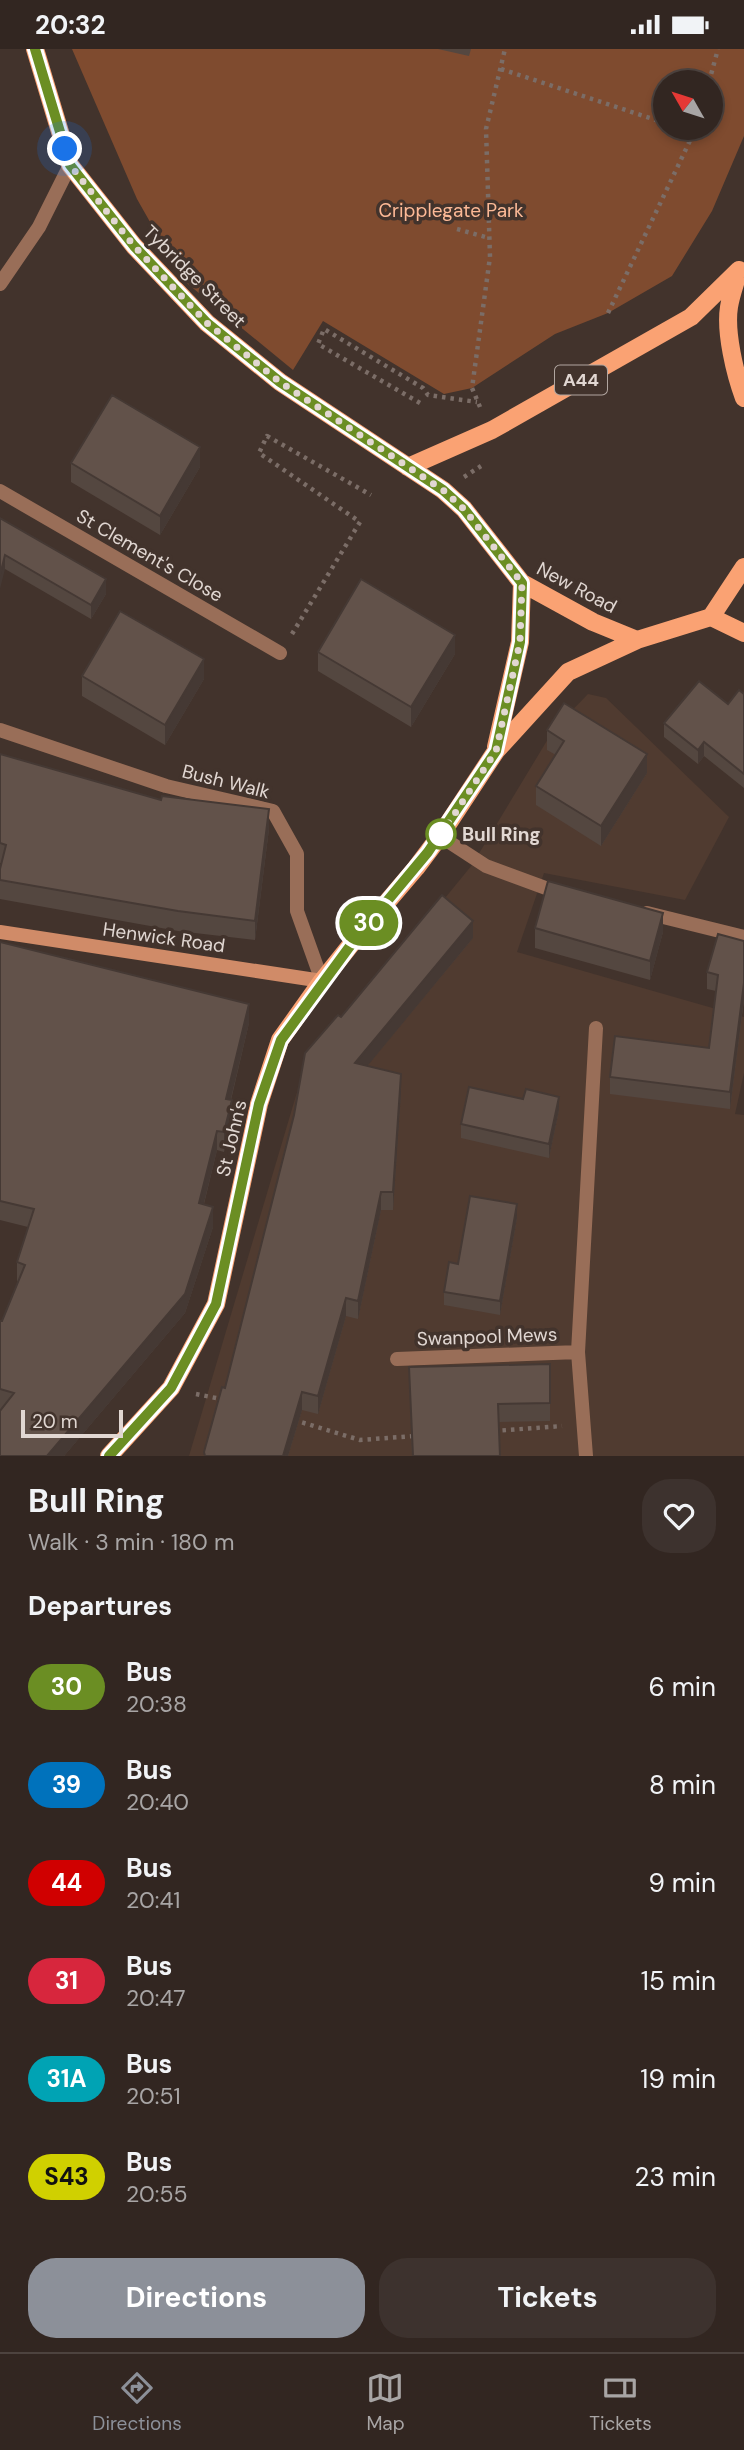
<!DOCTYPE html>
<meta charset="utf-8">
<style>
:root{--surface:#322621;--page:#3d322e;--text:#f1f3f6;--muted:#a8a5a5;--line:#4d433f;--accent:#8c9099}
body{margin:0;font-family:"DM Sans",sans-serif;background:var(--page);color:var(--text);height:100vh;display:flex;flex-direction:column;font-size:26px;white-space:nowrap}
*{box-sizing:border-box;margin:0}
p{font-size:23px;color:var(--muted)}
.icon{flex:none;width:38px;height:38px;fill:none;stroke:currentColor;stroke-width:2;stroke-linecap:round;stroke-linejoin:round}
.map{position:relative;height:1407px;overflow:hidden}
.sheet{display:flex;flex-direction:column;background:var(--surface);flex:1}
.sheet>*{flex:none}
.badge{padding:0 14px;border-radius:23px;font-size:24px;line-height:46px}
.needle{width:46px;rotate:309deg}
.controls{position:absolute;left:653px;top:21px;display:grid;gap:14px}
.controls a{display:grid;place-items:center;width:70px;height:70px;border-radius:50%;background:var(--surface);box-shadow:0 4px 10px #0003,0 0 0 2px var(--line);font-size:35px}
.scale{position:absolute;left:21px;bottom:18px;width:102px;box-sizing:border-box;padding-left:7px;border:4px solid #e1d7d2;border-top:0;font-size:19px;line-height:24px;white-space:nowrap;color:#e1d7d2;-webkit-text-stroke:5px #42332c;paint-order:stroke}
.you{position:absolute;width:35px;height:35px;margin:-18px;border:5px solid #fff;border-radius:50%;background:#1a73e8;box-shadow:0 0 0 10px #1a73e833}
.map>.badge{position:absolute;translate:-50% -50%;box-shadow:0 0 0 4px #fff}
h2{padding:0 28px;font-size:26px;line-height:63px}
.round{display:grid;place-items:center;flex:none;width:74px;height:74px;border-radius:28px;background:var(--page)}
.summary{display:flex;align-items:center;justify-content:space-between;height:119px;padding:0 28px}
h1{font-size:33px;font-weight:700;line-height:52px}
.primary-button{display:flex;gap:14px;margin-top:auto;padding:14px 28px}
.primary-button a{flex:1;height:80px;border-radius:28px;background:var(--accent);color:#fff;font-size:28px;font-weight:700;line-height:80px;text-align:center}
.primary-button a+a{background:var(--page);color:var(--text)}
ul{padding:0;list-style:none}
li{display:flex;align-items:center;gap:21px;height:98px;padding:0 28px}
li div{flex:1}
li b{display:block;font-size:26px}
li em{font-style:normal}
li .badge{min-width:77px;font-weight:700;text-align:center}
.status{display:flex;justify-content:space-between;align-items:center;height:49px;padding:0 35px;background:var(--surface);direction:ltr}
.status svg{height:19px;fill:currentColor}
.tabs{display:flex;justify-content:space-around;align-items:center;height:98px;border-top:2px solid var(--line);background:var(--surface);font-size:19px;color:var(--muted)}
.tabs a{display:grid;justify-items:center;gap:4px}
.tabs .on{color:var(--accent)}
.map>svg:first-child{display:block}
.built{fill:#503b30}
.green{fill:#7f4b2f;fill-rule:evenodd}
.lines{fill:none;stroke-linecap:round;stroke-linejoin:round}
.path{stroke:#7b6d67;stroke-width:4.5;stroke-dasharray:3.5 5;stroke-linecap:butt}
.lane{stroke:#996e58;stroke-width:14}
.street{stroke:#996e58;stroke-width:14}
.secondary{stroke:#d08b68;stroke-width:14}
.primary{stroke:#faa273;stroke-width:18}
.wall{fill:#544740}
.shaded-wall{fill:#453934}
.building{fill:#62524a;stroke:#453934;stroke-width:2}
.line-casing{stroke:#fff;stroke-width:16}
.line{stroke:#6b8e23;stroke-width:10}
.walk{stroke:#e1d7d2;stroke-width:7;stroke-dasharray:0 12.6}
.stop-dot{fill:#fff;stroke:#6b8e23;stroke-width:3.5}
.labels{text-anchor:middle;stroke-width:7;stroke-linejoin:round;paint-order:stroke}
.shield{fill:#42332c;stroke:#b1a6a0;stroke-width:2}
.shield-label{font-size:18px;font-weight:bold;fill:#e1d7d2}
.park-label{font-size:19px;fill:#fcb996;stroke:#42332c}
.street-label{font-size:19px;fill:#e1d7d2;stroke:#42332c}
.stop-label{font-size:19px;font-weight:bold;fill:#e1d7d2;stroke:#42332c;text-anchor:start}
</style>
<div class="status"><b>20:32</b><svg viewBox="0 0 49 12"><path d="M0 12V9h3v3zM5 12V6h3v6zM10 12V3h3v9zM15 12V0h3v12zM26 1h20v11H26zM47 4h2v5h-2z"/></svg></div>
<div class="map">
<svg width="744" height="1407" viewBox="0 0 744 1407">
<rect width="100%" height="100%" fill="#42332c"/>
<path class="built" d="M588,645L606,649L729,768L685,851L544,824L517,903L744,968V1024L735,1065L744,1066V1407H189L303,1023L472,816L554,680Z"/>
<path class="green" d="M72,0H744V87L712,162L672,227L608,264L555,285L472,339L444,345L323,272L293,321L183,231L137,150ZM665,33H710V79H665Z"/>
<g class="lines">
<path class="path" d="M501,20L665,74
M709,33L718,0
M679,79L694,84
M457,180L489,189
M608,264L696,79
M420,354L318,295L324,280L423,339L428,346L477,353
M480,358L472,339L490,208L486,80L505,0
M464,428L481,417
M292,585L360,473L259,404L267,387L371,446
M196,1345L221,1350
M294,1371L360,1391L415,1387
M494,1382L562,1377"/>
<path class="lane" d="M397,1310L578,1303
M586,1407L578,1303L596,979"/>
<path class="street" d="M0,235L39,178L70,116
M0,442L280,604
M0,681L166,737L273,762L297,805V862L322,932
M440,787L486,817L562,845
M647,864L744,888"/>
<path class="secondary" d="M0,883L322,932"/>
<path class="primary" d="M35,0L70,116L134,197L207,274L280,333L443,441L464,460L522,534L593,573L637,591
M739,221C736,233 731,245 729,258C725,283 735,325 744,349
M408,418L492,381L691,268L739,221
M711,568L744,584
M496,698L520,593L522,534
M109,1407L171,1339L216,1255L259,1055L280,991L322,932L353,893L416,819L440,787L496,702L568,623L637,591L711,568L744,518"/>
</g>
<path class="wall" d="M438,0H471L469,7Z
M71,414L200,418L160,486L71,433Z
M0,469L106,545L91,570L5,520Z
M318,603L455,605L411,678L318,622Z
M82,627L204,630L165,696L82,647Z
M744,645V739L704,707L698,715L664,688V674L728,655Z
M547,681L647,724L601,797L536,756V737L556,706L547,701Z
M0,705L161,751L269,780L255,891L178,882L0,850V820L1,814H0Z
M535,879L663,883L650,931L535,899Z
M473,889L367,1017L401,1043L393,1161H381L358,1270L346,1267L318,1365L302,1361L288,1407H204V1403L225,1339L341,968Z
M744,892V951L730,1060L610,1045V1028L709,999L716,942L707,940V923Z
M0,893L249,974L231,1051L232,1071L224,1103L217,1101L204,1155L213,1178L185,1264L64,1407H0L1,1360H0V1272H2L18,1233L17,1232V1213L28,1178L0,1171Z
M523,1050L559,1061L549,1109L461,1089V1075Z
M517,1169L500,1266L444,1256V1243L458,1215Z
M550,1315V1372L499,1373L500,1407H412L409,1318Z"/>
<path class="shaded-wall" d="M200,398V418L160,486V467Z
M5,506V520L0,540V526Z
M106,530V545L91,570V556Z
M455,586V605L411,678V658Z
M204,610V630L165,696V676Z
M704,693V707L698,715V701Z
M647,705V724L601,797V777Z
M269,760V780L255,891V872Z
M663,864V883L650,931V912Z
M473,872V889L355,1032V1014Z
M744,933V950L730,1060V1043Z
M249,955V974L226,1070V1050Z
M401,1025V1043L393,1161V1143Z
M559,1048V1061L549,1109V1095Z
M232,1051V1071L224,1103V1083Z
M217,1082V1101L199,1174V1154Z
M381,1143V1161L358,1270V1252Z
M517,1155V1169L500,1266V1252Z
M213,1158V1178L185,1264L64,1407H47Z
M346,1249V1267L318,1365V1347Z
M302,1343V1361L288,1407H283Z"/>
<path class="building" d="M112,346L200,398L160,467L71,414Z
M0,469L106,530L91,556L5,506L0,526Z
M361,530L455,586L411,658L318,603Z
M120,562L204,610L165,676L82,627Z
M699,632L728,655L739,641L744,645V725L704,693L698,701L664,674Z
M564,654L647,705L601,777L536,737L564,692L547,681Z
M0,705L161,751L162,747L269,760L255,872L178,862L0,831V820L6,796L0,794Z
M548,832L663,864L650,912L535,879Z
M442,846L473,872L355,1014L401,1025L393,1143H381L358,1252L346,1249L318,1347L302,1343L283,1407H205L204,1403L222,1338L225,1339L294,1066L305,1004L338,966L341,968Z
M718,885L744,892V934L730,1043L610,1028L615,987L709,999L718,926L707,923Z
M0,893L249,955L226,1050L232,1051L224,1083L217,1082L199,1154L213,1158L185,1245L47,1407H0V1362L14,1344L0,1340V1272H2L25,1216L17,1213L34,1160L0,1152Z
M469,1038L523,1050L526,1040L559,1048L549,1095L461,1075Z
M470,1147L517,1155L500,1252L444,1243L449,1213L458,1215Z
M550,1315V1354L498,1355L500,1407H413L409,1318Z"/>
<g class="lines">
<g class="line-casing">
<path id="line" d="M35,0L70,116L134,197L207,274L280,333L443,441L464,460L522,534L520,593L496,702L428,803L353,893L281,991L259,1055L216,1255L171,1339L109,1407"/>
</g>
<use href="#line" class="line"/>
<path class="walk" d="M65,100L70,116L134,197L207,274L280,333L443,441L464,460L522,534L520,593L496,702L440,787L441,785"/>
</g>
<circle class="stop-dot" cx="441" cy="785" r="14"/>
<g class="labels">
<rect class="shield" x="555" y="316.5" width="52" height="29" rx="5"/>
<g class="shield-label">
<text x="581" y="337">A44</text>
</g>
<g class="park-label">
<text x="451" y="168">Cripplegate Park</text>
</g>
<g class="street-label">
<text transform="translate(195 227) rotate(45)" y="7">Tybridge Street</text>
<text transform="translate(150 506) rotate(30)" y="7">St Clement's Close</text>
<text transform="translate(577 538) rotate(28)" y="7">New Road</text>
<text transform="translate(226 732) rotate(14)" y="7">Bush Walk</text>
<text transform="translate(164 888) rotate(8)" y="7">Henwick Road</text>
<text transform="translate(231 1089) rotate(-77)" y="7">St John's</text>
<text transform="translate(487 1287) rotate(-2)" y="7">Swanpool Mews</text>
</g>
<g class="stop-label">
<text x="462" y="792">Bull Ring</text>
</g>
</g>
</svg>
<div class="controls">
<a><svg class="needle" viewBox="-14 -14 28 28"><path d="M0-13l5 13h-10z" fill="#e53935"/><path d="M0 13l5-13h-10z" fill="#a8a5a5"/></svg></a>
</div>
<div class="scale">20 m</div>
<div class="you" style="left:65px;top:100px"></div>
<b class="badge" style="left:369px;top:874px;background:#6b8e23;color:#fff">30</b>
</div>
<section class="sheet">
<div class="summary"><div><h1>Bull Ring</h1><p>Walk · 3 min · 180 m</p></div><a class="round"><svg class="icon" aria-label="heart" viewBox="0 0 24 24"><path d="M12 20l-8-8c-3-5 5-10 8-4 3-6 11-1 8 4z"/></svg></a></div>
<h2>Departures</h2>
<ul>
<li><span class="badge" style="background:#6b8e23;color:#fff">30</span><div><b>Bus</b><p>20:38</p></div><em>6 min</em></li>
<li><span class="badge" style="background:#0072bc;color:#fff">39</span><div><b>Bus</b><p>20:40</p></div><em>8 min</em></li>
<li><span class="badge" style="background:#d00000;color:#fff">44</span><div><b>Bus</b><p>20:41</p></div><em>9 min</em></li>
<li><span class="badge" style="background:#d7263d;color:#fff">31</span><div><b>Bus</b><p>20:47</p></div><em>15 min</em></li>
<li><span class="badge" style="background:#00a3b4;color:#fff">31A</span><div><b>Bus</b><p>20:51</p></div><em>19 min</em></li>
<li><span class="badge" style="background:#d0d000;color:#111">S43</span><div><b>Bus</b><p>20:55</p></div><em>23 min</em></li>
</ul>
<div class="primary-button"><a>Directions</a><a>Tickets</a></div>
</section>
<nav class="tabs">
<a class="on"><svg class="icon" aria-label="directions" viewBox="0 0 24 24"><path d="M12 3l9 9-9 9-9-9zM9 14v-3h6M13 9l2 2-2 2"/></svg>Directions</a>
<a><svg class="icon" aria-label="map" viewBox="0 0 24 24"><path d="M3 6l6-2 6 2 6-2v14l-6 2-6-2-6 2zM9 4v14M15 6v14"/></svg>Map</a>
<a><svg class="icon" aria-label="tickets" viewBox="0 0 24 24"><path d="M3 7h18v10H3zM15 7v10"/></svg>Tickets</a>
</nav>
